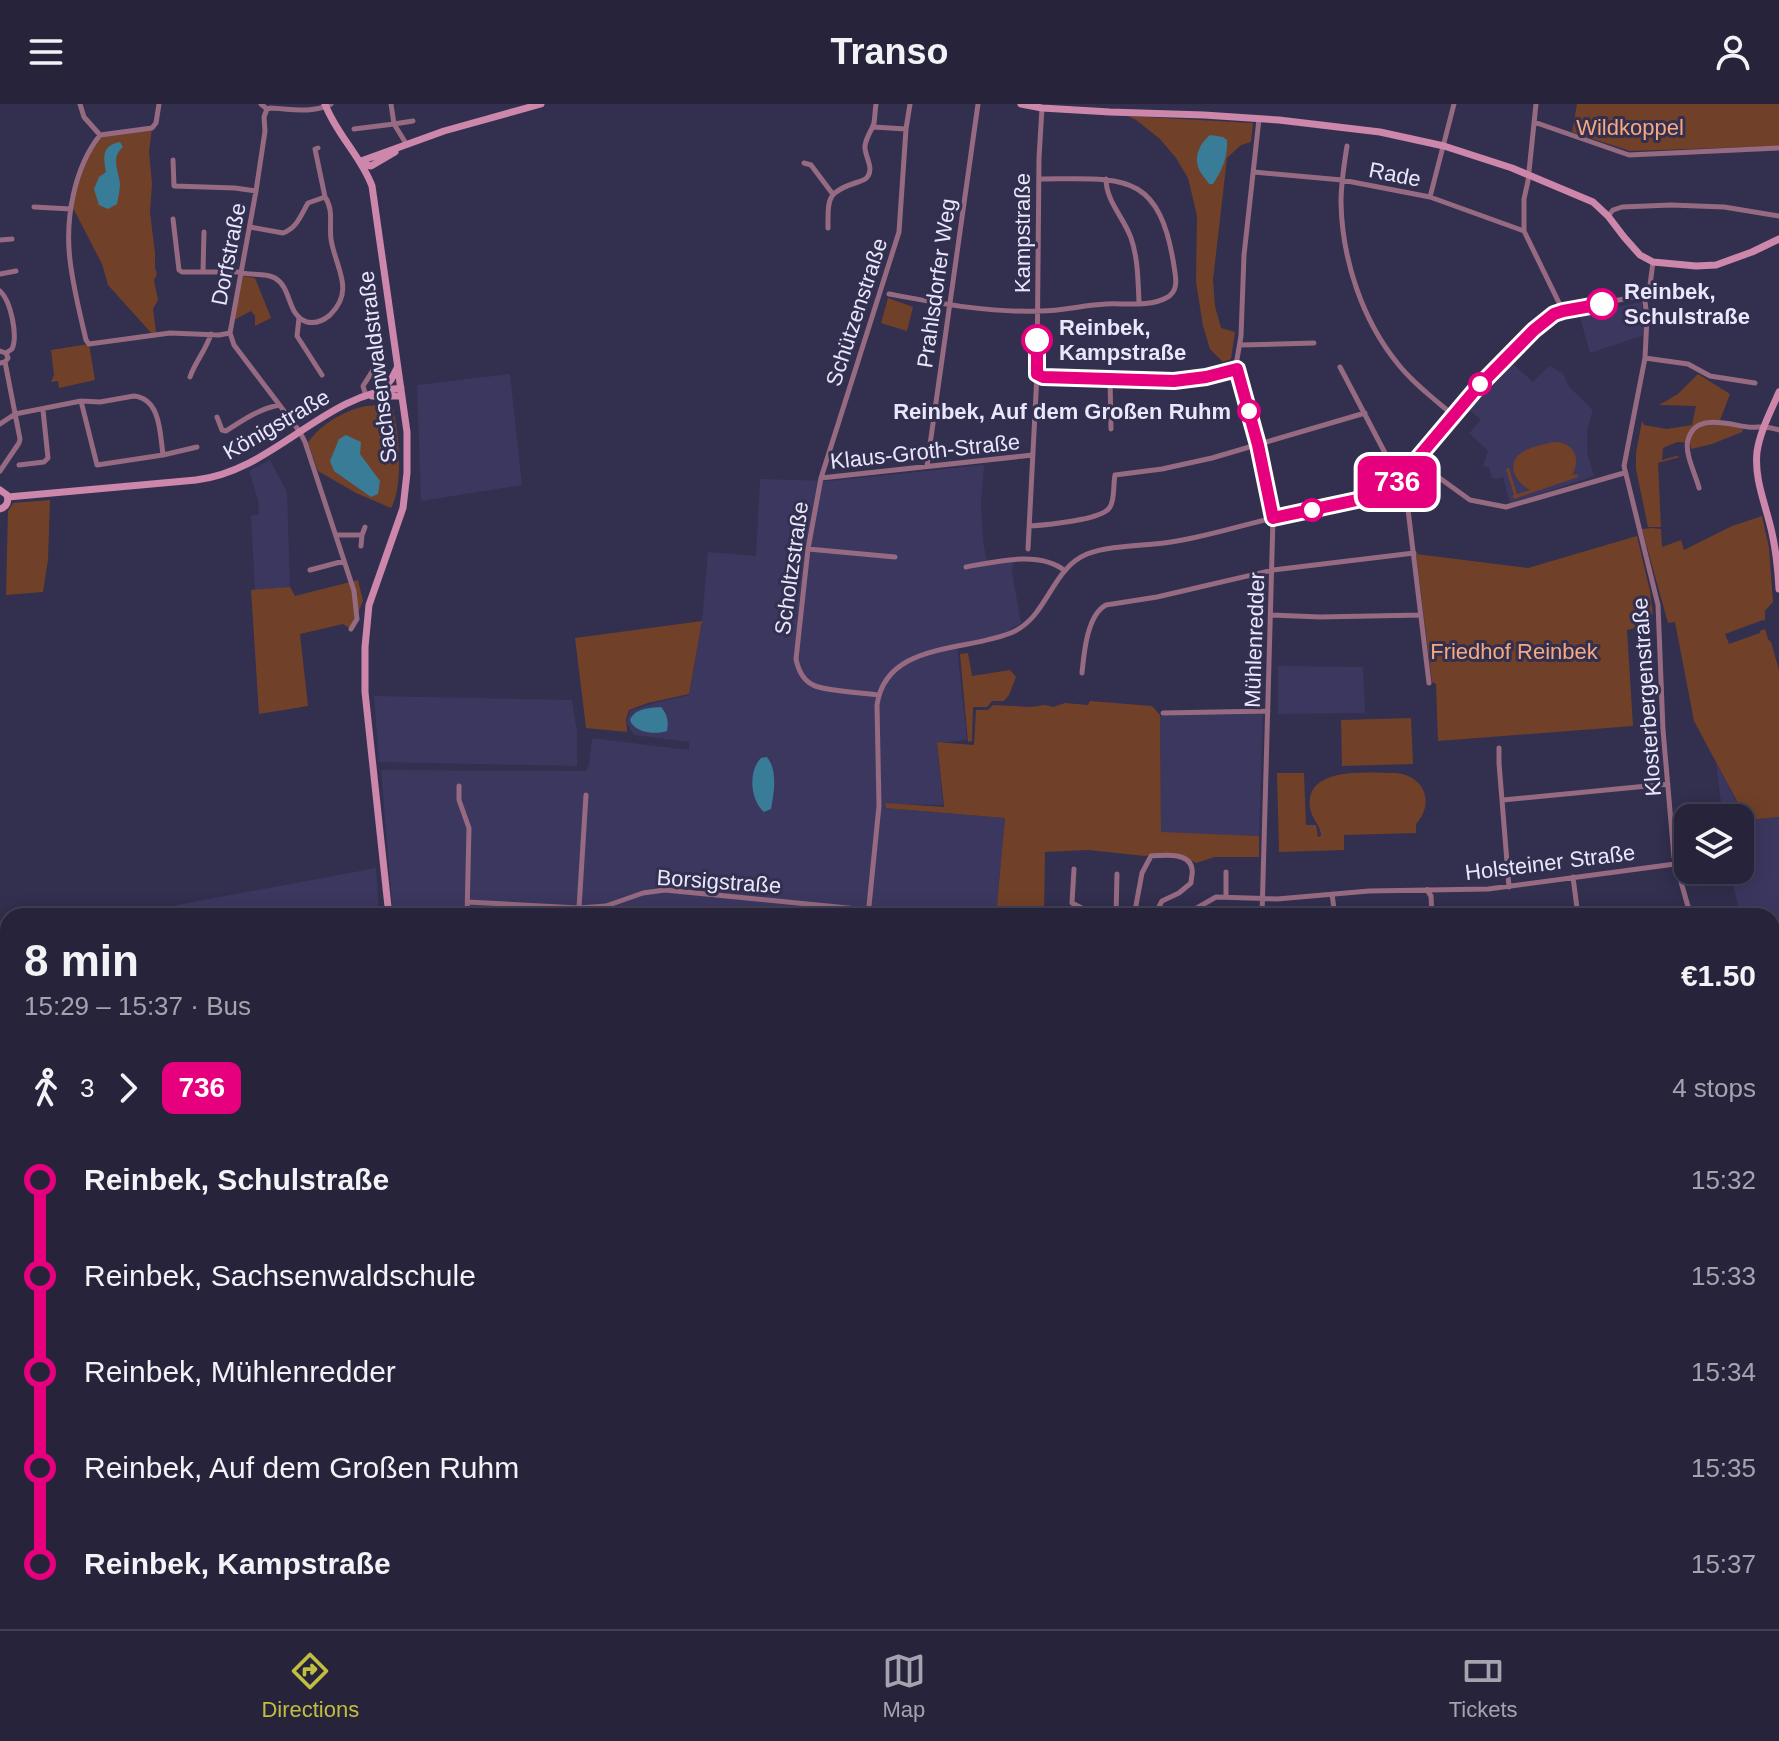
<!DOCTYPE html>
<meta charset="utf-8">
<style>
:root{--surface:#26233b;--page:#322f46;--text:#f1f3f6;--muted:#a4a4af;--line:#424055;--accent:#c1be40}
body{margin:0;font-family:Helvetica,sans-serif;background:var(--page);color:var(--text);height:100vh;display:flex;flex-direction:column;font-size:30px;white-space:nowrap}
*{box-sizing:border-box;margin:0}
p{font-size:26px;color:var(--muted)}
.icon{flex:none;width:44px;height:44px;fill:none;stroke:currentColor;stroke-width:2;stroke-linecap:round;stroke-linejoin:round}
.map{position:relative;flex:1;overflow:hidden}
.side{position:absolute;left:0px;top:804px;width:1780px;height:722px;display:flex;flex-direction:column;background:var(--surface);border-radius:24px 24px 0 0;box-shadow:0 4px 20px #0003,0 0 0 2px var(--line)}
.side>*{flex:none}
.badge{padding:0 16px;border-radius:12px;font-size:28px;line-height:52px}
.tools{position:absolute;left:1674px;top:700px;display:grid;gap:16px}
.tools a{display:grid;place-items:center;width:80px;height:80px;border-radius:16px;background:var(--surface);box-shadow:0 4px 20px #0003,0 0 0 2px var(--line);font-size:40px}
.map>.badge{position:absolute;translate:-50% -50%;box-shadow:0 0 0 4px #fff}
.legs{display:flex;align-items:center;gap:12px;height:88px;padding:0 24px;font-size:26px}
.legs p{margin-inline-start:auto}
.head{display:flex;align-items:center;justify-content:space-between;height:136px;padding:0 24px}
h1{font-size:44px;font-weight:700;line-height:60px}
ul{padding:0 24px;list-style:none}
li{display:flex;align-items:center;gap:28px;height:96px;font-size:30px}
li i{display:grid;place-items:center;width:12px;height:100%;margin:0 10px;background:currentColor}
li i::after{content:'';width:20px;height:20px;margin:-10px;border:6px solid;border-radius:50%;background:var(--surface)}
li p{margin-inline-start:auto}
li:first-child i{background:linear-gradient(#0000 50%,currentColor 0)}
li:last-child i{background:linear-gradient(currentColor 50%,#0000 0)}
header{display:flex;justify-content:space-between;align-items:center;height:104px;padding:0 24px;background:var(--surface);font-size:36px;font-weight:700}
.tab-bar{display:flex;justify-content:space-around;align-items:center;height:112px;border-top:2px solid var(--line);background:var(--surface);font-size:22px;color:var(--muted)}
.tab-bar a{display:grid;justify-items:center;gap:4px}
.tab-bar .active{color:var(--accent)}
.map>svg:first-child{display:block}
.built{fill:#3c375f}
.green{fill:#704128}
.water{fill:#397c97}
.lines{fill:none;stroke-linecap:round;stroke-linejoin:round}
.street{stroke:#966a80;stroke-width:5}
.secondary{stroke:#cc87aa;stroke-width:7}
.highway{stroke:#f6cbdf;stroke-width:10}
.line-1-casing{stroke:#fff;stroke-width:18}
.line-1{stroke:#e6007e;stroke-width:12}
.stop-1-dot{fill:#fff;stroke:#e6007e;stroke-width:4}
.labels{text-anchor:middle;stroke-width:6;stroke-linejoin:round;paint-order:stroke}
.park-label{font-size:22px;fill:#f8a87e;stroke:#322f4f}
.street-label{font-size:22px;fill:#e8e7fc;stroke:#322f4f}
.stop-label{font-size:22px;font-weight:bold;fill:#e8e7fc;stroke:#322f4f;text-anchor:start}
</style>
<header><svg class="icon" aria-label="menu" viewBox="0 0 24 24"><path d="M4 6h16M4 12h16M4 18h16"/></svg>Transo<svg class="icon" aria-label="person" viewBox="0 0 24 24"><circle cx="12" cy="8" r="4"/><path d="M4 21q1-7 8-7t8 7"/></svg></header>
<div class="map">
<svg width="1779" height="1525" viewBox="0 0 1779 1525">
<rect width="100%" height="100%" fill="#322f4f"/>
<path class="built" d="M1642,198L1644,231L1590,249L1579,210Z
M1511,258L1533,278L1549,262L1563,269L1569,283L1593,306L1587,327V349L1594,372L1510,400L1503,373L1497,375L1492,374L1489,364L1483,362L1488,347L1469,329L1481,316L1468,305Z
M510,270L522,381L421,397L417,281Z
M270,356L287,388L290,483L255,486L251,412L259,410L258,396L249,367Z
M984,361L981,399L983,437L987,459L1014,454L1012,468L1021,519L1002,530L971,537L957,543L967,636L937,639L943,701L885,700L886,704L1005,714L996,812H393L381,666L586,667L589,661L592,634L689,646V638L634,631L627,620V616L630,607L654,599L689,591L702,517L708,448L756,452L760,375L829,377Z
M1278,562L1363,563L1365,609L1278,610Z
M374,592L572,596L577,628V662L379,658Z
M1263,608L1259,732L1161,729L1160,611L1163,609Z
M1716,659L1746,716L1779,713V922L1772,921V812H1741L1729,766H1740V714H1723Z
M376,764L379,812H118Z
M8,833V1142L0,1140V834Z
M297,1518H1188V1525H295Z"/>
<path class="green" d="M1577,0H1779V42L1630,47L1572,28Z
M1128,12L1253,19L1251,38L1241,41L1227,54L1213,176L1215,202L1221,224L1235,228L1231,255L1223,258L1210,245L1203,222L1196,178L1197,112L1188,74L1176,54L1160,35L1136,16Z
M152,24L149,48L152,80L150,109L155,149V164L157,170L154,176L158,196L153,205L156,228L153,231L108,181L102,160L73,104V89L85,55L103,30Z
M243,172L255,174L271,214L255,222V212L251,207L234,216Z
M888,194L913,203L907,227L881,219Z
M89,240L95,276L59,284L58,277L51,278L54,271L51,246Z
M1698,270L1730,290L1719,319L1743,325L1742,328L1712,340L1691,345L1690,339L1677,338L1663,344L1662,356L1676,352L1680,353L1658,359L1661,423H1648L1636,365V349L1642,317L1644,321L1667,325L1692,321L1696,302L1659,301L1678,290Z
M392,301C399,325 404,382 391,404L356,389L318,367L308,339C319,321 345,306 366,302C375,301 384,301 392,301Z
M1553,338C1573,337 1582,354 1572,371L1577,370L1578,373L1514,395L1512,392L1514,391L1506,365L1509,364L1517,390L1530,386C1518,380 1504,362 1521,349C1529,343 1543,341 1553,338Z
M50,396L48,456L43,488L6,491L8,407L13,399Z
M1762,412L1769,444L1773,498L1765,507V517L1763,516L1725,530L1729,540L1760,529V527L1765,525L1768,535L1771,538L1779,566V713L1747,716L1694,617L1675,518L1668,519L1642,425L1653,424L1661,425L1662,443L1681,436L1684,446L1732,422Z
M1637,432L1650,487L1653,511L1647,507L1634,509L1635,524L1627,526L1633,622L1438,637L1436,580L1432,578L1416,450L1528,464Z
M358,476L363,497L351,525L343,520L300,530L308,602L259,610L251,486L290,483L295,492Z
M702,517L689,590L648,599L629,606L626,615L627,628L586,624L575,534Z
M968,549L972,572L1010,566L1016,573L1009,591L1004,597H992L987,603H973L972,637L968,638L960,550Z
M1090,597L1152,602L1160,611L1161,728L1259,732V753H1215L1196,759L1179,750L1162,749L1145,752L1088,746L1045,748L1044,812H996L1005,714L886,704L885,699L944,703L937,638L974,641L976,606H988L993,601L1031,603L1045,601L1053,603L1065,599L1088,601Z
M1411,614L1413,660L1342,662L1341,616Z
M1277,669H1304L1306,721H1316L1318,733L1321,732C1321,721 1312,716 1310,704C1304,661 1369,669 1396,669C1425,672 1435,699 1416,720V729L1344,731V746L1279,748Z
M1772,1434L1778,1447L1779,1456V1525H1188V1518H1772Z"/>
<path class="water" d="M1210,31L1223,33L1227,36C1228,53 1222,66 1213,80H1209C1207,76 1203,73 1201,69C1192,55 1199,40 1210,31Z
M120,38L123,43C110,54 119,67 120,80C120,86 118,94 117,100L108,105L99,101L94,85L99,73L106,68C103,53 102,41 120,38Z
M346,331L361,338L360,350L380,377L378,390L371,393L334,367L330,357L339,335Z
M661,603C667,610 669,617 667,627C656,631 634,629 630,616C635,604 650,604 661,603Z
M767,653C778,667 774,688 771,705L764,708C750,696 748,667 761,654Z"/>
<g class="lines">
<path class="street" d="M80,0L84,13L100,31
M159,0L156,19L152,24L100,31C74,64 65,115 70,156C73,183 80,210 86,236L89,240L170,229L219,231L230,229
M261,0L267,5L271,4C291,5 312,10 331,0
M391,0L394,20L413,17
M1536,0L1528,77L1524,95V127L1563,207
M267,5L264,13L265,27L256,87L230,229L234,241L300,328L305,338L354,487L357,515L351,525
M1259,15L1244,151L1241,232L1236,261L1258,341L1273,414L1262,812
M1534,18L1629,51L1779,44
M873,23L906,25
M354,25L394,20L407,41
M1347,42C1344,61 1341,79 1341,98C1342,155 1362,216 1398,260C1413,279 1434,295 1453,311
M318,44L315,45L325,93
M173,56L174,82L235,84L256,87
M804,59L811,61L832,89
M1254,68L1342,76L1430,93L1524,127
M1106,75C1106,97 1124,114 1131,134C1138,154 1138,177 1139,198
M1430,93L1454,0
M34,103L71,105
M1608,112L1613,106L1622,103L1671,101L1724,103L1779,112
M173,115L179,166L182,168H238C250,172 265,168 275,174C292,184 287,212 307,218C316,220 323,217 330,211C356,186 335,163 331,135C329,120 334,106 325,93L308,99C301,111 297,124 283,129L250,123
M828,124C828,93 827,88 858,78C861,77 866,76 868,72C874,63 864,51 865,42C866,33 872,26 874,19C875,13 875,6 876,0
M0,136L12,135
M203,167L204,128
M0,170L16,167
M0,187C11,197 18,232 12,245L6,249
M889,190C938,199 989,209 1040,207C1062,207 1084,201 1106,200C1124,199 1150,203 1166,194C1179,188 1176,174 1174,162C1159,65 1121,75 1039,75
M1644,190L1647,213L1645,254L1624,362L1658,501L1663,626L1674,753L1689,806
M1644,190L1650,181L1653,158
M299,214L297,232L322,271
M1240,241L1314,239
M0,247L6,249L8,254L5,258L0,259
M1645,254L1688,260L1710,272L1755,279
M1340,263L1406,389L1429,579
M1037,270L1043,273L1174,277L1206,273L1237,265
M190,273C195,258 206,246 211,230
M1110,274L1111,325
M134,292C161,295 160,330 163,351L97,361L81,297L100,298Z
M366,292L363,282C385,248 384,249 373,209
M217,313L222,326L226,327C243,316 259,305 279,301
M0,320L15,310L81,297
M163,351L197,343
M1416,357L1470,396L1506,403L1624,369
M19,361L44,358L48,354L43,306
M927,362L978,0
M0,367L19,339L20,335L5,258
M821,374L1033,351
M1699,384C1696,371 1684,349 1688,336C1695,308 1730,321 1748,323C1762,324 1764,321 1779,326
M1030,422C1045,421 1103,416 1110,403C1115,395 1113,381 1115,371L1162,365L1212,354L1365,309
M336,431H362L365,423
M361,442L362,431
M808,445L895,453
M1028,445L1037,270L1039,54L1042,4
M966,463C994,458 1040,446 1065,467
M310,466L344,457
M1271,511L1320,513L1421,511
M1082,569C1084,549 1087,511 1106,501L1157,493L1273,466L1414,449
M878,591C864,589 824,587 813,581C803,576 798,565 796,555L808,445L821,374L899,128L906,25L910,0
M1163,609L1268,607
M1499,644V659L1509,783
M459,682V696L469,724L467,812
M1503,696L1668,680
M1074,765L1072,799L1097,812
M1573,773L1578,812
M1427,786L1431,792L1432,812
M1332,790L1335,812
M1226,793V768
M468,798L579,804L606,802L643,789L665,786L868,806
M1201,802L1206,812
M579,804L586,691
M868,812L879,702L877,601C886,537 968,548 1013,528C1048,512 1051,465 1087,450C1111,441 1145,442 1171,438C1205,433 1239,422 1273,414C1308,406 1346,402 1380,391L1400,375L1476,285L1541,220L1563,207L1634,193L1644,190
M1116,812L1117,770
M1134,812L1142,769L1151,752C1164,751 1190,748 1192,765C1193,770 1191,774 1191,779L1179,789L1162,797L1154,812
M1183,812L1216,793L1277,795L1369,787L1488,785L1675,760
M0,890L8,896
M1772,926L1779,927
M0,940L8,932
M0,963L8,1004
M1772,1015L1779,1020
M1772,1220L1779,1223
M0,1275L8,1278
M0,1439L8,1443
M0,1501L8,1504
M45,1518L69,1525
M207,1518L226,1525
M127,1525L130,1518
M184,1525L187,1518
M230,1525L234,1518"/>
<path class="secondary" d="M325,0C336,30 361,52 372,82L407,328V369L403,404L369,501L365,543V588L389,812
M1021,0L1042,4L1110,8L1204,11L1279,16L1380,28L1444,42L1512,64L1593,98L1608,112L1624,133L1640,151L1653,158L1696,162L1716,161L1752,148L1779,135
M361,57L444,27L541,0
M362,60L371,62L395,48
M382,286L391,276L397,264
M1779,288C1771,307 1760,327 1757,348C1754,376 1766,401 1772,429C1776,447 1778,466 1779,485
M372,292H402
M0,386L7,391C9,397 7,403 0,405
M8,393L196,376C272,368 324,289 401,284
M1772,1101L1779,1088
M1772,1286L1778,1343L1779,1376
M1772,1414L1779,1404
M1772,1427L1779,1432
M287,1525L289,1518"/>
<path class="highway" d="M0,1176L8,1177"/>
</g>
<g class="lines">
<g class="line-1-casing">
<path id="line-1" d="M1037,236V270L1043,273L1174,277L1206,273L1237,265L1258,341L1273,414L1380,391L1400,375L1476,285L1534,226L1554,210L1563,207L1602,200"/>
</g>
<use href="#line-1" class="line-1"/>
</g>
<g class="stop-1-dot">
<circle cx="1602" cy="200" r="14"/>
<circle cx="1037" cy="236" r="14"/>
<circle cx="1480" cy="280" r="10"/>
<circle cx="1249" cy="307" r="10"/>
<circle cx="1312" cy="406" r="10"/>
</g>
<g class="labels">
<g class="park-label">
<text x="1630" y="31">Wildkoppel</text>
<text x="1514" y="555">Friedhof Reinbek</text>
</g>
<g class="street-label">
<text transform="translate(1395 70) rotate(11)" y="8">Rade</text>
<text transform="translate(1022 129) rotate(-90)" y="8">Kampstraße</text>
<text transform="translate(228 150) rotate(-79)" y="8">Dorfstraße</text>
<text transform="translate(936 179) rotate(-82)" y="8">Prahlsdorfer Weg</text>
<text transform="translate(856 208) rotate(-72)" y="8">Schützenstraße</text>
<text transform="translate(377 263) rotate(-97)" y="8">Sachsenwaldstraße</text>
<text transform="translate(276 320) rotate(-30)" y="8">Königstraße</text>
<text transform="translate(925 347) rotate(-6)" y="8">Klaus-Groth-Straße</text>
<text transform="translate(791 464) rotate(-82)" y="8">Scholtzstraße</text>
<text transform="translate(1254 536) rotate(-88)" y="8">Mühlenredder</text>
<text transform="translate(1646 593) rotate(-94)" y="8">Klosterbergenstraße</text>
<text transform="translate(1550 758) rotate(-7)" y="8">Holsteiner Straße</text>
<text transform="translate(719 777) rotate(4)" y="8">Borsigstraße</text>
</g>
<g class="stop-label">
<text x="1624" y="195">Reinbek,<tspan x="1624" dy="25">Schulstraße</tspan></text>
<text x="1059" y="231">Reinbek,<tspan x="1059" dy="25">Kampstraße</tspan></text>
<text x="1231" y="315" text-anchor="end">Reinbek, Auf dem Großen Ruhm</text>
</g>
</g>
</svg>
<div class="tools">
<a><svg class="icon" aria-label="layers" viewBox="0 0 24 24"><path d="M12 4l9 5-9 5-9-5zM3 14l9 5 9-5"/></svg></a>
</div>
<b class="badge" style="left:1397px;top:378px;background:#e6007e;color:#fff">736</b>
<section class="side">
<div class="head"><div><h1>8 min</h1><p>15:29 – 15:37 · Bus</p></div><b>€1.50</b></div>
<div class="legs"><svg class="icon" aria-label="walk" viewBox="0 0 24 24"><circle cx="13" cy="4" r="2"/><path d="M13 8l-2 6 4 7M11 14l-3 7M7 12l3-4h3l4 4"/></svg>3<svg class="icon" aria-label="forward" viewBox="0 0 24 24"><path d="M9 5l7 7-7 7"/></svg><b class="badge" style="background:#e6007e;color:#fff">736</b><p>4 stops</p></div>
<ul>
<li><i style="color:#e6007e"></i><b>Reinbek, Schulstraße</b><p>15:32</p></li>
<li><i style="color:#e6007e"></i><span>Reinbek, Sachsenwaldschule</span><p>15:33</p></li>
<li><i style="color:#e6007e"></i><span>Reinbek, Mühlenredder</span><p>15:34</p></li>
<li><i style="color:#e6007e"></i><span>Reinbek, Auf dem Großen Ruhm</span><p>15:35</p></li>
<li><i style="color:#e6007e"></i><b>Reinbek, Kampstraße</b><p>15:37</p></li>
</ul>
</section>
</div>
<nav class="tab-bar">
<a class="active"><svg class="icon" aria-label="directions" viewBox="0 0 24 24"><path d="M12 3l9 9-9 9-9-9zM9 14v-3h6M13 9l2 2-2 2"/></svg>Directions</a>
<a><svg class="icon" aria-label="map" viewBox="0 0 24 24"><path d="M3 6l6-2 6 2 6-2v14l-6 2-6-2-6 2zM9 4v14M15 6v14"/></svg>Map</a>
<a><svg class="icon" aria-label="tickets" viewBox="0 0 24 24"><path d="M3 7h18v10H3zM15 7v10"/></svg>Tickets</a>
</nav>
